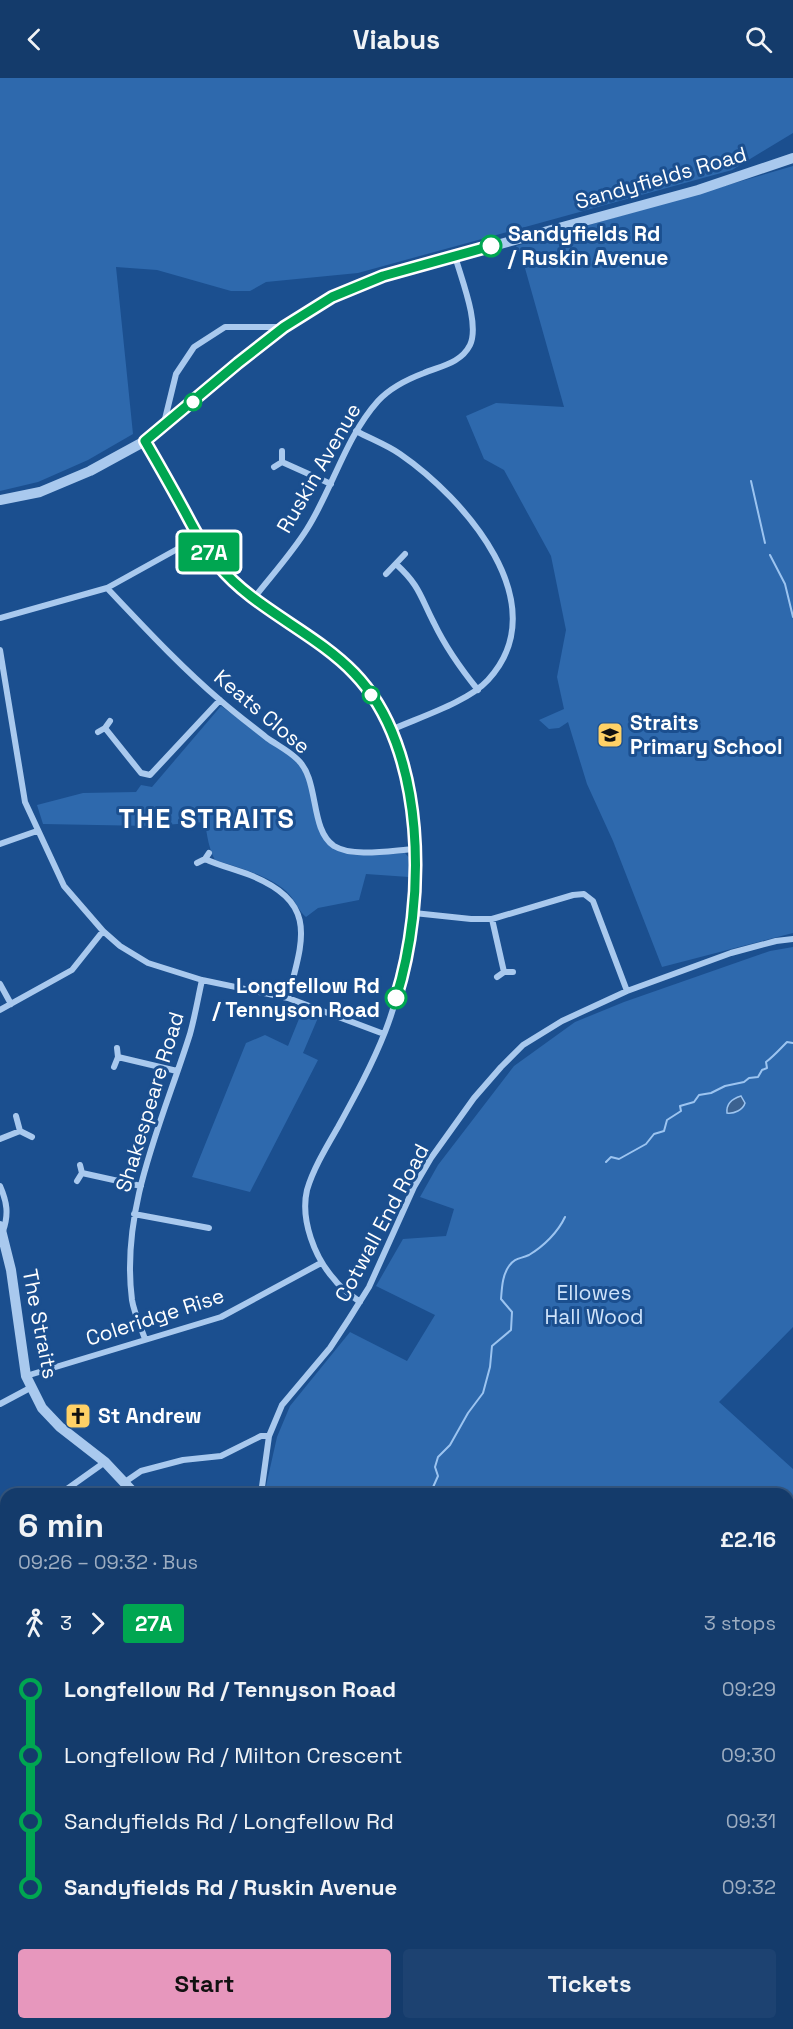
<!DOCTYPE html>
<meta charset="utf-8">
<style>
:root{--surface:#143b6b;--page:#1d4271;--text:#f1f3f6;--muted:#9dadc1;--line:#33557e;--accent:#e797bd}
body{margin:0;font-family:"Space Grotesk",sans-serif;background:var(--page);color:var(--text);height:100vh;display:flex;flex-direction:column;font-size:22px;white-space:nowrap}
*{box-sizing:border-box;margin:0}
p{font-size:20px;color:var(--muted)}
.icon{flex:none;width:33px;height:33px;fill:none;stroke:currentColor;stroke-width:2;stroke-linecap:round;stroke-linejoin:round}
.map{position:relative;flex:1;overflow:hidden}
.panel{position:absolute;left:0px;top:1410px;width:794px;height:542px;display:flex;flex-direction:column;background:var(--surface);border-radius:18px 18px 0 0;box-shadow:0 2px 4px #0004,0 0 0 2px var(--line)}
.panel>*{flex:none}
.badge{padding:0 12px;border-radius:4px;font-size:21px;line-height:39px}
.map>.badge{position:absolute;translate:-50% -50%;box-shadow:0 0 0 3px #fff}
.legs{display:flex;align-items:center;gap:9px;height:66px;padding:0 18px;font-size:20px}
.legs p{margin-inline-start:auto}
.headline{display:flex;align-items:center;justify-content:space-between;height:102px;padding:0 18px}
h1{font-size:33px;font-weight:700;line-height:45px}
.primary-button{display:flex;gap:12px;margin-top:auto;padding:12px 18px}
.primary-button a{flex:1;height:69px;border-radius:6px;background:var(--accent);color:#111;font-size:24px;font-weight:700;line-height:69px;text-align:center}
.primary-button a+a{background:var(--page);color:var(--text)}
ul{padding:0 18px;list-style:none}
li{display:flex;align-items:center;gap:21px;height:66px;font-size:22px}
li i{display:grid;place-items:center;width:9px;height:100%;margin:0 8px;background:currentColor}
li i::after{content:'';width:15px;height:15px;margin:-8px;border:4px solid;border-radius:50%;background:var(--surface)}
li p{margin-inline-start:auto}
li:first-child i{background:linear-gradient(#0000 50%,currentColor 0)}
li:last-child i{background:linear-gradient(currentColor 50%,#0000 0)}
header{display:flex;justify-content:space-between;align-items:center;height:78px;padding:0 18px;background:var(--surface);font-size:27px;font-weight:700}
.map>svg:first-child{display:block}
.green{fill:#2e69ad}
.water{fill:#3c6290;stroke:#9cc4f0;stroke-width:1.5}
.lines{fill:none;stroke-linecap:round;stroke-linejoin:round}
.stream{stroke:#9cc4f0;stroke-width:2}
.minor{stroke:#a9c9ee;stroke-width:6}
.tertiary{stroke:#a9c9ee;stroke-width:10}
.line-1-casing{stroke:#fff;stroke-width:14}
.line-1{stroke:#00a651;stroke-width:9}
.stop-1-dot{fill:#fff;stroke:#00a651;stroke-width:3}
.labels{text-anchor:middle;stroke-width:6;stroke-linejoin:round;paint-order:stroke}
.street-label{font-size:21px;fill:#fff;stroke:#1b4f8f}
.stop-label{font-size:21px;font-weight:bold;fill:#fff;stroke:#1b4f8f;text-anchor:start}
.poi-label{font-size:21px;font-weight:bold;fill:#fff;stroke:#1b4f8f;text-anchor:start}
.park-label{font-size:21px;fill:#cfe3fa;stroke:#1b4f8f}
.district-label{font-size:27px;font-weight:bold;letter-spacing:1.5px;fill:#fff;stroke:#1b4f8f}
</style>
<header><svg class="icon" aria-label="back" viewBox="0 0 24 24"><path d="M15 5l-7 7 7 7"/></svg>Viabus<svg class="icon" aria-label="search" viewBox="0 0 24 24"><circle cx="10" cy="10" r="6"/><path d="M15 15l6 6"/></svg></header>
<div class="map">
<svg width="793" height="1951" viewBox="0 0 793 1951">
<rect width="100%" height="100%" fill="#1b4f8f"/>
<path class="green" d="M0,0H793V55L732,92L358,195L266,204L250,213H231L157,192L116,189L133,356L88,382L38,404L0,413Z
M793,88V855L662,889L613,763L587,706L568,644L559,650L549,651L539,642L564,631L557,599L566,552L551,478L504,392L484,381L466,338L496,325L564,329L521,176L516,168Z
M221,628L297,683L306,698L316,738L331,769L354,777L405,775L411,782L409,799L366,796L359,822L318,830L306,839C299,834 295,821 286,813C268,797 237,789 215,782C209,771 207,758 205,744L150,748L43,746L37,727L83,715L136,714L141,707L152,709Z
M793,869V1249L719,1324L793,1391V1495L788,1501V1416H287L266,1408L277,1359L290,1328L350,1254L407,1283L435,1237L376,1208L403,1161L446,1158L454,1131L420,1119L438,1087L514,988L575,944L624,924L770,873Z
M303,931L320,935L303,975L318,982L250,1114L192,1099L246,965L265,957L288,968Z
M0,1488L6,1495V1637L0,1652Z
M788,1515L793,1523V1627L788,1628Z
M0,1767L6,1770V1816L0,1817Z"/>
<path class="water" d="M741,1018L745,1025C743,1032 734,1036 727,1035C726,1026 731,1021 741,1018Z"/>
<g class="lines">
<path class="stream" d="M751,403L765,465
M770,477L785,506L793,539
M606,1084L611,1079L619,1081L646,1066L654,1056L664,1053L667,1042L681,1033L680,1028L694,1024L699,1017L711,1015L725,1008L744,1004L749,1000L758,999L762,992L767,990L766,984C774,978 780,971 787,964L793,965
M430,1416L438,1398L435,1389L438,1379L450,1367L468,1335L483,1315L490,1289L492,1268L511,1252L512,1234L501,1221C502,1210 502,1198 509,1188C515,1179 521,1181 529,1177C544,1168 558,1154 565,1139"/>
<path class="minor" d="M164,345L176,296L194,269L225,249H284
M356,353C371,361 387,367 400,376C464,420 558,526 488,602C468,624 420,639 391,652
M145,363C159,388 173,413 187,438C197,455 206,474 219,489C239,513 269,530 294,548C315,562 336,577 354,594C398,638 414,711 415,772C416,836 408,894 385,954C372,987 355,1018 338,1049C327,1068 313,1091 307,1112C300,1142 315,1180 334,1201C341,1211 351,1217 360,1224
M282,384L331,406
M274,389L282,384V373
M396,486C420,508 420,518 434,545C446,570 461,591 478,612
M386,496L405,476
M107,510C144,549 180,588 221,623C236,636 252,648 267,660C277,667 289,673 297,681C320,701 309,751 334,768C354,780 393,772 415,771
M254,520C272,497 292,475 307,451C333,410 345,360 378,323C390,310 408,301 424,295C441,288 461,285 470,267C480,246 461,200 455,178
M0,540L107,510L199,459
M0,572L25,724L64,808L103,853L120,868L148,885L202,902L288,920L384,956
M105,650L141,695L150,697L220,622
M98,654L105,650L110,643
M0,766L37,753
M205,781C220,788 235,791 250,797C319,825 303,861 288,920
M197,785L205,781L209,775
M414,835L471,841H492L573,817L584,816L593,823L627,913
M492,841L504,894
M497,899L504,894H513
M0,906L11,926
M0,932L72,892L103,853
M118,979L177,993
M114,989L118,979L117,970
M16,1038L20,1053L32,1059
M0,1061L20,1053
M82,1095L141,1108
M77,1103L82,1095L80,1087
M0,1108C7,1124 9,1136 3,1153
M134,1136L209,1150
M145,1261C141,1249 134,1235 132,1222C120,1130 163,1042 190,956C195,938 198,920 202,902
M26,1298L221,1239L321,1185
M0,1326L30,1310
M125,1404L141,1393L183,1382L221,1378L261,1358H269
M60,1416L105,1384
M261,1416L269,1358L282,1327L330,1270L349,1241L369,1209L414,1109L431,1080L474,1020L501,989L523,967L562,943L627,913L731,875L776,863L793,861
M788,1681L793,1680
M788,1778L793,1783
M788,1826L793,1817
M237,1946L238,1951
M513,1946L520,1951
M579,1946L589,1951
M707,1946L715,1951
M19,1951L21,1946
M118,1951L122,1946
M549,1951L551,1946"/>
<path class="tertiary" d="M0,422L40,414L90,393L145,363L284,249L332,219L383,198L698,112L793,80
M0,1148L11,1192L26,1298L42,1330L60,1349L105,1384L135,1416
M389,1946L390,1951"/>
</g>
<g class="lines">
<g class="line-1-casing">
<path id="line-1" d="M396,920C426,825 428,671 354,595C316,555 253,530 219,488C205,472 195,453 185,434C172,410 159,387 145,363L238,285L284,249L332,219L383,198L491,168"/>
</g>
<use href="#line-1" class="line-1"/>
</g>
<defs>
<g id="school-square" transform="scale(1.35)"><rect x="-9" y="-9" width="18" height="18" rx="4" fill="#ffd166" stroke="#1b4f8f"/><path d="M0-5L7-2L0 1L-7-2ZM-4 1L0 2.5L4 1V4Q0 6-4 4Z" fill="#111"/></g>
<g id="church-square" transform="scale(1.35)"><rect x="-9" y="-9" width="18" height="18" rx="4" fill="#ffd166" stroke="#1b4f8f"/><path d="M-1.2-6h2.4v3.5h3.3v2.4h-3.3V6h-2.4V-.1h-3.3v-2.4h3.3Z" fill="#111"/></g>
</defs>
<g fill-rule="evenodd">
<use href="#school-square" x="610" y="657"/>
<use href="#church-square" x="78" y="1338"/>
</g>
<g class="stop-1-dot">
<circle cx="491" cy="168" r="10"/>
<circle cx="193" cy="324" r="8"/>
<circle cx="371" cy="617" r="8"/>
<circle cx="396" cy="920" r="10"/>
</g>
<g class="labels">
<g class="street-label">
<text transform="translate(661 100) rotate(-16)" y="7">Sandyfields Road</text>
<text transform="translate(319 390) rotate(-60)" y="7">Ruskin Avenue</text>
<text transform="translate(262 634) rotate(40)" y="7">Keats Close</text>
<text transform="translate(150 1024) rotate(-73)" y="7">Shakespeare Road</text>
<text transform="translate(382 1145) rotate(-62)" y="7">Cotwall End Road</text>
<text transform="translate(155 1239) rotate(-18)" y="7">Coleridge Rise</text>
<text transform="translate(40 1246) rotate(79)" y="7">The Straits</text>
</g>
<g class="stop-label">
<text x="508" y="163">Sandyfields Rd<tspan x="508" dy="24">/ Ruskin Avenue</tspan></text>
<text x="380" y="915" text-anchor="end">Longfellow Rd<tspan x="380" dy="24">/ Tennyson Road</tspan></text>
</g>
<g class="poi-label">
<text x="630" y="652">Straits<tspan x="630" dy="24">Primary School</tspan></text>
<text x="98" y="1345">St Andrew</text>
</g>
<g class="park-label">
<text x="594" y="1222">Ellowes<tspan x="594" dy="24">Hall Wood</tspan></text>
</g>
<g class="district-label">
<text x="207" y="750">THE STRAITS</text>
</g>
</g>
</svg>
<b class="badge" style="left:209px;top:474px;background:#00a651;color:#fff">27A</b>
<section class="panel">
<div class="headline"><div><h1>6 min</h1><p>09:26 – 09:32 · Bus</p></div><b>£2.16</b></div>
<div class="legs"><svg class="icon" aria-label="walk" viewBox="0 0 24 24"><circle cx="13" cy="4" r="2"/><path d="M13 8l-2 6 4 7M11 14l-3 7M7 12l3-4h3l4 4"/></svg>3<svg class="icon" aria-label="forward" viewBox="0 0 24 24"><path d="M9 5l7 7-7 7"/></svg><b class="badge" style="background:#00a651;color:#fff">27A</b><p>3 stops</p></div>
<ul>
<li><i style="color:#00a651"></i><b>Longfellow Rd / Tennyson Road</b><p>09:29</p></li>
<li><i style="color:#00a651"></i><span>Longfellow Rd / Milton Crescent</span><p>09:30</p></li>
<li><i style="color:#00a651"></i><span>Sandyfields Rd / Longfellow Rd</span><p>09:31</p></li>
<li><i style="color:#00a651"></i><b>Sandyfields Rd / Ruskin Avenue</b><p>09:32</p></li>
</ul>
<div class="primary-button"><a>Start</a><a>Tickets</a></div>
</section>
</div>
